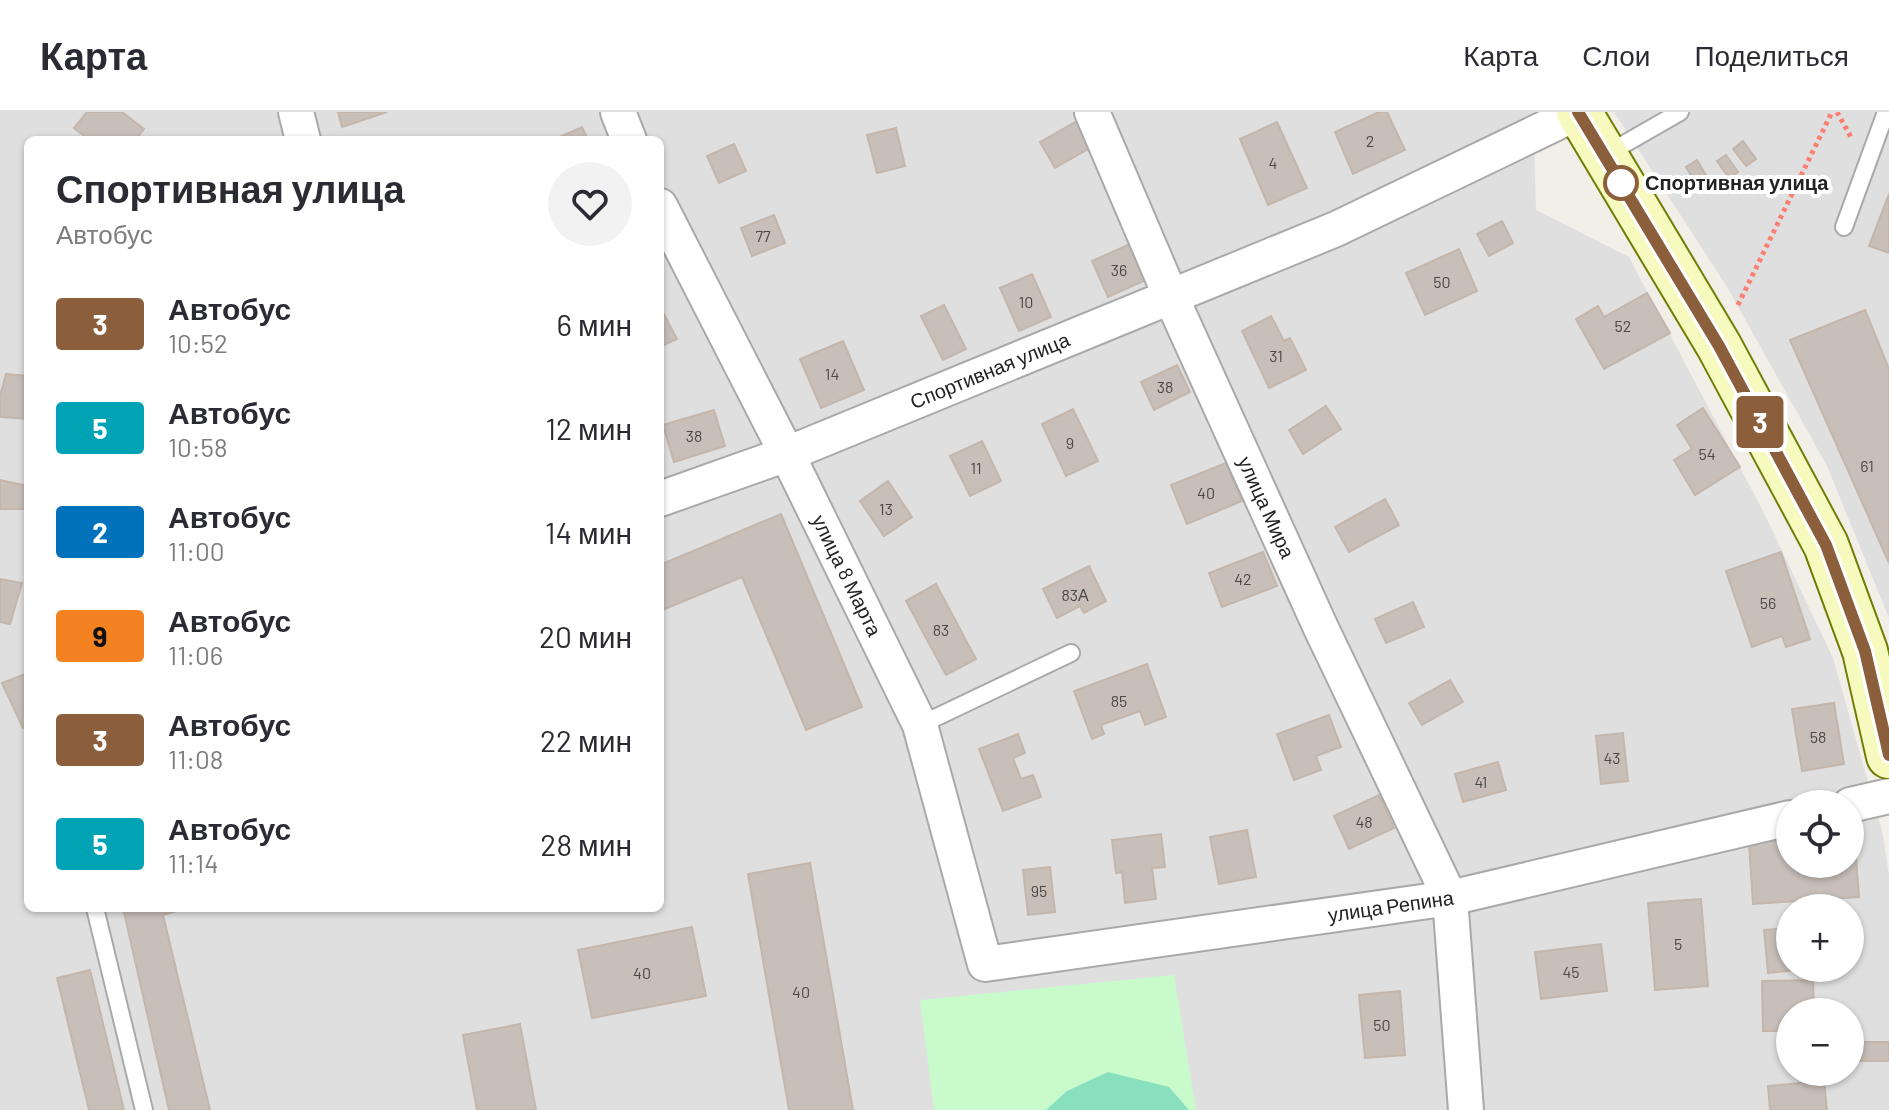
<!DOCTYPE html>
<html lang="ru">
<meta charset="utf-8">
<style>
:root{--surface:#fff;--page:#f2f2f3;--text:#2b2b33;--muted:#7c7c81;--line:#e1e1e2}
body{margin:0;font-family:Barlow,sans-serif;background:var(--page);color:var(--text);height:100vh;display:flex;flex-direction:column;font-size:30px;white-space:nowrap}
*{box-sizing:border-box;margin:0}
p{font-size:26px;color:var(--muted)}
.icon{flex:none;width:44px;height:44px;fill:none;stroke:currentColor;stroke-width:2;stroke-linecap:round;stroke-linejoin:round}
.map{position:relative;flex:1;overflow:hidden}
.details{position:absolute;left:24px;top:24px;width:640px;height:776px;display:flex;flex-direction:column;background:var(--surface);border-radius:12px;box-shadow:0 2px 6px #0004}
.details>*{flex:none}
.badge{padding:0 16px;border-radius:6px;font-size:28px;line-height:52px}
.fabs{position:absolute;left:1776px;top:678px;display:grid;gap:16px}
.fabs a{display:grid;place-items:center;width:88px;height:88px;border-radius:50%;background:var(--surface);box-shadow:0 2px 6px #0004;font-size:40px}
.map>.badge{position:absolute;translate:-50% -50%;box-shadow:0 0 0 4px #fff}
.round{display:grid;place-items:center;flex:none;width:84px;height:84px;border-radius:42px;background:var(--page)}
.overview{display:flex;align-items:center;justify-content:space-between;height:136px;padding:0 32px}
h1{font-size:38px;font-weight:600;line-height:60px}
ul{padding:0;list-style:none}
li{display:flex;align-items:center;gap:24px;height:104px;padding:0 32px}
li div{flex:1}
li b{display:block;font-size:30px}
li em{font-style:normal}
li .badge{min-width:88px;font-weight:700;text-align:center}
header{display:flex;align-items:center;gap:48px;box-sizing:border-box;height:112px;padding:0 40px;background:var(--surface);border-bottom:2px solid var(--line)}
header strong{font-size:38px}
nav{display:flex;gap:44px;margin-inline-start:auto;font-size:28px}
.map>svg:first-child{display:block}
.residential{fill:#e0dfdf;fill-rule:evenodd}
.park{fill:#c8facc}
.pitch{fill:#88e0be}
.building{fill:#c7bfb8;stroke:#c4b6ab;stroke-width:2}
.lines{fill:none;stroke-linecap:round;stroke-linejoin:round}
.lane-casing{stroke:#a9a9a9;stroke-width:20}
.street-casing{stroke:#a9a9a9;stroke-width:38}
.secondary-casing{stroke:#707d05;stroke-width:48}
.path{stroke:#fa8072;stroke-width:5;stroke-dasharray:4 4;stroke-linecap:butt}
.lane{stroke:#fff;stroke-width:16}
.street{stroke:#fff;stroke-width:34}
.secondary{stroke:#f7fabf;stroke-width:44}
.line-casing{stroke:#fff;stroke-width:18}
.line{stroke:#8b5e3c;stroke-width:12}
.stop-dot{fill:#fff;stroke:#8b5e3c;stroke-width:4}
.labels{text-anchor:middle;stroke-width:8;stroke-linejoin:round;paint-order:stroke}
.number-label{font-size:16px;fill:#4b4948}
.stop-label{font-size:20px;font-weight:bold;fill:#222;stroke:#fff;text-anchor:start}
.street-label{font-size:20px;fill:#222;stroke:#fff}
</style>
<header>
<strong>Карта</strong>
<nav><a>Карта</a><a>Слои</a><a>Поделиться</a></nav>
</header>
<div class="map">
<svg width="1889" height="998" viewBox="0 0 1889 998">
<rect width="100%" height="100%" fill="#f2efe9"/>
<path class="residential" d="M0,0H1533L1536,98L1629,145L1763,399L1833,546L1883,723L1889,764V998H0ZM28,28H660V796H28ZM1790,692H1850V752H1790ZM1790,796H1850V856H1790ZM1790,900H1850V960H1790Z
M1614,0H1889V506L1827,354L1727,175Z"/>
<path class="park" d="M1174,863L1196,998H934L920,888Z"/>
<path class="pitch" d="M1108,960L1169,975L1189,998H1046L1067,979Z"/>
<path class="building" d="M87,0H122L144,17L135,28H90L74,16Z
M338,0H387L342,15Z
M1379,0H1387L1405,38L1353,62L1335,20Z
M1077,9L1092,35L1055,56L1040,30Z
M1277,10L1307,76L1268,93L1240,27Z
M582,15L588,28H553Z
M896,16L905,54L877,61L867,23Z
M1743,29L1756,47L1746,54L1733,37Z
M734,32L746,59L719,71L707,44Z
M1726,43L1738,60L1729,66L1717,49Z
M1697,48L1709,68L1698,75L1686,55Z
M1889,82V141L1869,134Z
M774,103L785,131L752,144L741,116Z
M1502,109L1513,131L1489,144L1477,122Z
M1130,132L1146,168L1108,185L1092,149Z
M1459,137L1477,179L1425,203L1406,161Z
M1032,162L1051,205L1019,219L1000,176Z
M1647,181L1670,221L1604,257L1576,207L1598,194L1604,205Z
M944,193L966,237L943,248L921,204Z
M1865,198L1889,257V451L1790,228Z
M664,202L677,227L660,235V204Z
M1271,204L1284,229L1290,226L1306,258L1269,276L1242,219Z
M843,229L864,278L821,296L800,247Z
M1177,253L1190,280L1154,298L1141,270Z
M6,262L28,264V307L0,305V284Z
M1326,294L1341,317L1303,342L1289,318Z
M1703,296L1740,355L1695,383L1674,348L1692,337L1677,313Z
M1073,297L1098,349L1066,364L1042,312Z
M714,298L725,334L674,350L663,313Z
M982,329L1001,369L970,384L950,344Z
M1226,351L1242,389L1187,412L1171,373Z
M0,368L28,374V397H0Z
M888,369L912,405L884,424L860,389Z
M1385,387L1399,413L1349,440L1335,415Z
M781,402L862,595L806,618L742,465L660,499V453Z
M1263,440L1277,474L1222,495L1209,461Z
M1781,440L1810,527L1786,535L1782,524L1752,535L1726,459Z
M1089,454L1106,489L1084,501L1080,494L1057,506L1043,477Z
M0,467L22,471L10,512L0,510Z
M936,472L976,547L946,563L906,489Z
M1413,490L1424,515L1386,531L1375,507Z
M1147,552L1166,605L1145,613L1140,599L1101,613L1104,622L1092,627L1074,579Z
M28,561V614L23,616L2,571Z
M1450,568L1463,590L1422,613L1409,591Z
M1834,591L1844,652L1802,659L1792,597Z
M1329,603L1341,635L1316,644L1321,658L1294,668L1277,622Z
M1623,621L1628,669L1601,672L1596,624Z
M1018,622L1025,641L1013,646L1021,667L1033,663L1041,685L1003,699L979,637Z
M1498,650L1506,678L1463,690L1455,662Z
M1379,683L1394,716L1349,737L1334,704Z
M1247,718L1256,765L1219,772L1210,725Z
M1161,722L1165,755L1152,756L1156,787L1125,791L1122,760L1116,761L1112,728Z
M1790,728V752H1850V745H1856L1859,785L1753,792L1749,731Z
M810,751L853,998H789L748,762Z
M1050,755L1055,800L1028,803L1023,758Z
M1701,787L1708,874L1655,878L1648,791Z
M123,796H186L163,803L210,998H169Z
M692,815L706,884L592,906L578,838Z
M1790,816V856H1815L1768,861L1764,818Z
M1601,832L1607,879L1541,887L1535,840Z
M90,858L124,998H89L57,866Z
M1813,868L1814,900H1790V919H1763L1762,869Z
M1400,879L1405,943L1365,946L1359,883Z
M520,912L536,998H477L463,923Z
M1860,930H1889V949H1859Z
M1824,969L1827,998H1770L1768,974Z"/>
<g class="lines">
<g class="lane-casing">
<path id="lane" d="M1605,43L1680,0
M1844,115L1886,0
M920,613L1071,541
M95,796L144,998"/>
</g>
<g class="street-casing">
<g id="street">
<path d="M296,0L303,28"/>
<path d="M618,0L629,28"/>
<path id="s1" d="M1092,0L1171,185L1320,514L1450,786L1466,998"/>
<path id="s2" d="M660,94L787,342L920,613L985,852L1450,786L1790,706"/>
<path id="s3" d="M660,387L787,342L1336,117L1579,0"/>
<path d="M1850,693L1889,684"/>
</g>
</g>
<g class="secondary-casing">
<path id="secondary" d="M1579,0L1719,234L1826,433L1865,539L1889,644"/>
</g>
<path class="path" d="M1837,0L1852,27
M1738,193L1832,0"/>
<use href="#lane" class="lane"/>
<use href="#street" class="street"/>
<use href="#secondary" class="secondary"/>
</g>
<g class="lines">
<g class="line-casing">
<path id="line" d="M1578,0L1719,234L1826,433L1865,539L1889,643"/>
</g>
<use href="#line" class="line"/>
</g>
<circle class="stop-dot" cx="1621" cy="71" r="16"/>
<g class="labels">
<g class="number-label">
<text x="1370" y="35">2</text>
<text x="1273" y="57">4</text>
<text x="763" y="130">77</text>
<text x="1119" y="164">36</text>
<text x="1442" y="176">50</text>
<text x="1026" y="196">10</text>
<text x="1623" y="220">52</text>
<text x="1276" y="250">31</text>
<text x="832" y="268">14</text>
<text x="1165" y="281">38</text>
<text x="694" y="330">38</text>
<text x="1070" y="337">9</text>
<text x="1707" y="348">54</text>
<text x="1867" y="360">61</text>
<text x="976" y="362">11</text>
<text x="1206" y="387">40</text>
<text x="886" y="403">13</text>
<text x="1243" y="473">42</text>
<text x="1075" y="489">83А</text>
<text x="1768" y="497">56</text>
<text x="941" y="524">83</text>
<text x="1119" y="595">85</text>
<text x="1818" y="631">58</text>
<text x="1612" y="652">43</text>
<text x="1481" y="676">41</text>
<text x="1364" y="716">48</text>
<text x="1039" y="785">95</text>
<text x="1678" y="838">5</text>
<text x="1571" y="866">45</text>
<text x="642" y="867">40</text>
<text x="801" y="886">40</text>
<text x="1382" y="919">50</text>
</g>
<g class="stop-label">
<text x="1645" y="78">Спортивная улица</text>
</g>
<g class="street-label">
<text dy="7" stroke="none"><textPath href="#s3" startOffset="354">Спортивная улица</textPath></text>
<text dy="7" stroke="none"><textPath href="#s1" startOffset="432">улица Мира</textPath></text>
<text dy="7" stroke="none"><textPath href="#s2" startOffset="414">улица 8 Марта</textPath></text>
<text dy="7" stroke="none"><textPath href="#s2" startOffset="1238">улица Репина</textPath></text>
</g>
</g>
</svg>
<div class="fabs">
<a><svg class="icon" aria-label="locate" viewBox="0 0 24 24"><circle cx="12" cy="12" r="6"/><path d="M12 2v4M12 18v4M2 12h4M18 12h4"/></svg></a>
<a>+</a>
<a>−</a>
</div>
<b class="badge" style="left:1760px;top:310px;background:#8b5e3c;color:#fff">3</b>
<section class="details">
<div class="overview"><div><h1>Спортивная улица</h1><p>Автобус</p></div><a class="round"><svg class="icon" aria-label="heart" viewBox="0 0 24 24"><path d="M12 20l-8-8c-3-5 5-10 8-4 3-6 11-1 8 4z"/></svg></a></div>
<ul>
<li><span class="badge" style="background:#8b5e3c;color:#fff">3</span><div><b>Автобус</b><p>10:52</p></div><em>6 мин</em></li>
<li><span class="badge" style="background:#00a3b4;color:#fff">5</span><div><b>Автобус</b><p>10:58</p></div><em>12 мин</em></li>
<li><span class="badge" style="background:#0072bc;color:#fff">2</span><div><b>Автобус</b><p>11:00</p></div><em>14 мин</em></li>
<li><span class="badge" style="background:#f58220;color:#111">9</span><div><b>Автобус</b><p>11:06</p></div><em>20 мин</em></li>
<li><span class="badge" style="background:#8b5e3c;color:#fff">3</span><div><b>Автобус</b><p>11:08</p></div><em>22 мин</em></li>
<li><span class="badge" style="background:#00a3b4;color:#fff">5</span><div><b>Автобус</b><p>11:14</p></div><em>28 мин</em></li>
</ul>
</section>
</div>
